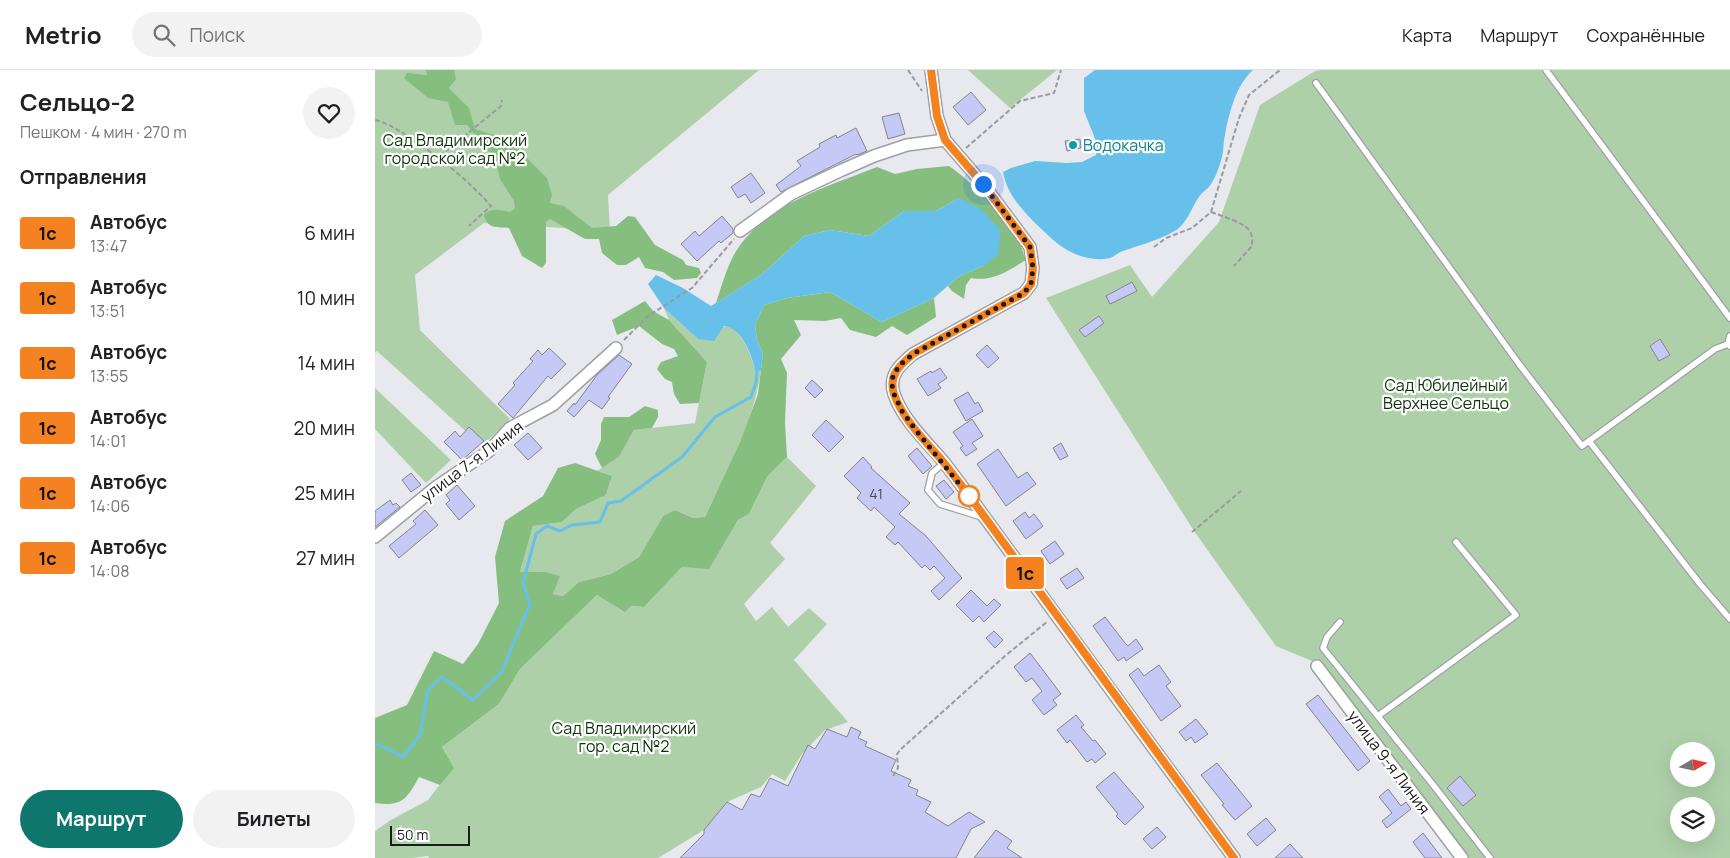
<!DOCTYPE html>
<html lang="ru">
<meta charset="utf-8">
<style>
:root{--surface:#fff;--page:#f2f2f2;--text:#202124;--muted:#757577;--line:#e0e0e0;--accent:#0f766e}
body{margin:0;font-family:Manrope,sans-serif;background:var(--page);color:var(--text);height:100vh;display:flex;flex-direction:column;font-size:19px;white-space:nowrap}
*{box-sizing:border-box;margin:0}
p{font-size:16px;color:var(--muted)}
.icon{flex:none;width:28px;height:28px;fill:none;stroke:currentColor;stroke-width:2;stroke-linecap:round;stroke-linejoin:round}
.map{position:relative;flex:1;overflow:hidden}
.sheet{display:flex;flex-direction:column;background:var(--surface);width:375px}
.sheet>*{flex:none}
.badge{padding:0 10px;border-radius:4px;font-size:18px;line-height:32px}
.needle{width:32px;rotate:81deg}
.fabs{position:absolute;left:1295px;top:672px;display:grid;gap:10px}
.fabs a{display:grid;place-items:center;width:45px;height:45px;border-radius:50%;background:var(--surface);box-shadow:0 5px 20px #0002;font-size:25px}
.scale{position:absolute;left:15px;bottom:12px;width:80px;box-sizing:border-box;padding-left:5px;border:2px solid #1b1b1d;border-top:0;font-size:14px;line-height:18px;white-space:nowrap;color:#1b1b1d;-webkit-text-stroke:4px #fff;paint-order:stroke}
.you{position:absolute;width:25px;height:25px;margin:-12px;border:4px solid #fff;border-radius:50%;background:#1a73e8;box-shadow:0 0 0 8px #1a73e833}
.map>.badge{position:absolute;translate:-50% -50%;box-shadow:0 0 0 2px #fff}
h2{padding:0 20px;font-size:19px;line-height:45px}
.round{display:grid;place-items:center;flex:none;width:52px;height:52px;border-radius:26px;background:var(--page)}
.head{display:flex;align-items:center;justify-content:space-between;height:85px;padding:0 20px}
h1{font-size:24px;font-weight:700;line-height:38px}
.cta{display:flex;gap:10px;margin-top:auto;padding:10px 20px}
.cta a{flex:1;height:58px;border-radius:30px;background:var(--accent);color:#fff;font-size:20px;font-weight:700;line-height:58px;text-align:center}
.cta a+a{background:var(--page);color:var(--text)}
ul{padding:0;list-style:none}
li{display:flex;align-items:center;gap:15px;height:65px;padding:0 20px}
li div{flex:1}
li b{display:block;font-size:19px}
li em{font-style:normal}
li .badge{min-width:55px;font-weight:700;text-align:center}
header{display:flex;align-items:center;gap:30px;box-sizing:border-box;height:70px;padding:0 25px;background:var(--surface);border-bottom:1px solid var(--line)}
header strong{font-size:24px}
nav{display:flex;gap:28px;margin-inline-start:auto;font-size:18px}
.search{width:350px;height:45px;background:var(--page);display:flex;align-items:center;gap:12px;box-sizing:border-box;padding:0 18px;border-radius:28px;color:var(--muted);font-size:19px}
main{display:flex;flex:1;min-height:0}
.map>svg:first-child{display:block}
.green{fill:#aed0a9;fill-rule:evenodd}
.forest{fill:#86be80}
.water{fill:#66c0ea}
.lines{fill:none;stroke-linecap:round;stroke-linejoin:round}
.stream{stroke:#66c0ea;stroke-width:3}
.building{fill:#c6c9f6;stroke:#84848a}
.service-casing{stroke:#9fa0a6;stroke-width:8}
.minor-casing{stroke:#9fa0a6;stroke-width:14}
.path{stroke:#9a9a9f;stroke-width:2;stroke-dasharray:5 2.5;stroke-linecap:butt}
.service{stroke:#fff;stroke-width:5.5}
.minor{stroke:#fff;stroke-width:11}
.line-casing{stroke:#fff;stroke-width:11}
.line{stroke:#f58220;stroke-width:8}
.walk{stroke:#1b1b1d;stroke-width:5;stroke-dasharray:0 9}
.culture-dot{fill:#0f9aa8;stroke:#fff;stroke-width:2}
.stop-dot{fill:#fff;stroke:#f58220;stroke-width:2.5}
.labels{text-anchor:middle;stroke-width:4.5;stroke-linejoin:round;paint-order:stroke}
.number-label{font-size:14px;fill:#464653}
.park-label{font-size:16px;fill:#0c3309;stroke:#fff}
.culture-label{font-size:16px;fill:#0d838f;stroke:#fff;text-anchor:start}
.street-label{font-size:16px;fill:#1b1b1d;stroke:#fff}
</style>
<header>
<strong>Metrio</strong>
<div class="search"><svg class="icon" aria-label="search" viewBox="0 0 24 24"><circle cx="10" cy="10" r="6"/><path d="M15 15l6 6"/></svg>Поиск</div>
<nav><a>Карта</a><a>Маршрут</a><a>Сохранённые</a></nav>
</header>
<main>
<section class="sheet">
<div class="head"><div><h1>Сельцо-2</h1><p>Пешком · 4 мин · 270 m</p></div><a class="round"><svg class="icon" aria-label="heart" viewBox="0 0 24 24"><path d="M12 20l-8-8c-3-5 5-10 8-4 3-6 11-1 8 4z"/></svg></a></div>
<h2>Отправления</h2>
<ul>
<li><span class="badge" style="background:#f58220;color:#111">1с</span><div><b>Автобус</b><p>13:47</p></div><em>6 мин</em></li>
<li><span class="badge" style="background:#f58220;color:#111">1с</span><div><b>Автобус</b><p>13:51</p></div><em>10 мин</em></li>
<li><span class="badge" style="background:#f58220;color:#111">1с</span><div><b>Автобус</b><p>13:55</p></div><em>14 мин</em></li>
<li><span class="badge" style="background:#f58220;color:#111">1с</span><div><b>Автобус</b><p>14:01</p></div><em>20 мин</em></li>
<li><span class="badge" style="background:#f58220;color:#111">1с</span><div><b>Автобус</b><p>14:06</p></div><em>25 мин</em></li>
<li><span class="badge" style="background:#f58220;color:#111">1с</span><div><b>Автобус</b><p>14:08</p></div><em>27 мин</em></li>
</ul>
<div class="cta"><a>Маршрут</a><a>Билеты</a></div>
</section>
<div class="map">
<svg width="1355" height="788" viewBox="0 0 1355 788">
<rect width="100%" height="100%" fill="#e8e8ef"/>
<path class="green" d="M0,0H384L233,125L235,161L109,153L40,205L45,260L135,349L107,376L2,281L0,283Z
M593,0H682L635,38Z
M946,0H1355V788H1090L944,594L901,576L819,461L671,228L755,195L777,227L844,152L885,35L940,1ZM1304,681H1331V709H1304ZM1304,736H1331V764H1304Z
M289,238L323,269C331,265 341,258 349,257C366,253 378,291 381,303L386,300C379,352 352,400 330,447L318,448L300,440L288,446L264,487L236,504L204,512L188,526L178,524L184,506L145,502L158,456L187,452L201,439L231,425L237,406L222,401L244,387L259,360L320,353L332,292L294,250Z
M0,318L76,390L51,413L0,359Z
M412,387L441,416L395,473L410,489L369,534L381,551L397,537L413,557L434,538L452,554L419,590L473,652L450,660L427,684L410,711L397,704L386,717L352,732L329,760L283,788H54L53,786L37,788H0V761L16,750L53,730L78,698L67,677L124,634L145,599L222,525L256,536L269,537L307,497L334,498L363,450L374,444L392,407Z"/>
<path class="forest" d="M51,0H79L81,9L74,18L94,38L100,59L134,70L172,108L177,125L175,133L189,136L217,158L241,156L253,146L260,147L280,175L308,190L311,195L324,198L326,203L322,208L299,210L288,202L270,198L264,187L251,195H242L227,183L224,169H210L175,149L171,152V193L167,198L147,186L134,158C122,157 112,159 109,145C117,137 125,140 135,142L140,138L139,131L125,109L120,89L92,55H80L73,32L53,28L29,8L32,3L52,5Z
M574,96C596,111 632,147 644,171C647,177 648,184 651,190C633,201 617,212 596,208L591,215L589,229L577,221L573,216L583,207L608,196L584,128L561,141H529L494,166L455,160L429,166L386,205L341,233C346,218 352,196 360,183C389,134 452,117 502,97L520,104L542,99Z
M455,222L507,252L559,228L561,247L532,265L517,256L501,267L475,260L466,248L450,251L419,250L426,265L406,289L412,303L410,353L412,387L392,407L374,444L363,450L334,499L307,497L269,537L256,536L250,542L222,525L145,599L124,634L67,677L79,698L65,715L44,707C32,729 27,737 0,733V648L32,635L59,581L88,594L103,574L124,533L120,487L130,451L168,426L183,398L200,393L237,406L231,425L201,439L187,452L158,456L145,502H170L185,506L178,524L188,526L204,512L236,504L264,487L288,446L300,440L318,448L330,447L365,372L383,324L388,283L382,271L380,255L389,235L412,228Z
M270,231L278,241L294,250L332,292L324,333L305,334L299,324L297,312L290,309L282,299L286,292L303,286L299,279L287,274L264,256L242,265L237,250Z
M270,336L283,340V347L277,358L259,360L244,387L227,398L220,384L226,370V354L229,347H254Z"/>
<path class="water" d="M720,0H878C861,15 854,43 850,65C848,72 849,80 847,87C844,98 840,110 833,118C831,120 829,121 827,123C818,133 815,148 804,158C793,167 763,176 748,181C744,182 740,186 735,188C714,193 691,182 676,168C657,150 633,130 628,102L636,98L660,91L692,93L707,92L721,85V71L709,41V8Z
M584,128L606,139L626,160L623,185L608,196L583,207L559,228L507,252L455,222L412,228L389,235L380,255L382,271L388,283L386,300L381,303C377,287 369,259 349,256L339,271L323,269L289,238L273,214L281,205L308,218L336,236L386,205L429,166L455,160L494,166L529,141H561Z"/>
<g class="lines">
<path class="stream" d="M0,675L3,674L28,687L45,665L53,620L67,607L98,630L126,603L155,534L148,513L161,464L172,456L185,461L197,455L225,452L233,433L246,431L307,387L340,347L376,327L381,313L382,301"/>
</g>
<path class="building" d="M596,22L611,40L593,55L578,37Z
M524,43L530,64L513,69L507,47Z
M481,58L492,81L482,85L481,84L406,122L401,115L426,96L422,91L445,77L444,74L461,65L462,68Z
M705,69L706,78L692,81L690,71Z
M376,103L390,123L376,133L370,124L363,128L356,117Z
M347,146L358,159V163L346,173L344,171L322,191L306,174L320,161L324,166Z
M757,212L762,221L735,234L731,226Z
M724,246L729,253L710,267L704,260Z
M1285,269L1295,285L1284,291L1275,276Z
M612,275L624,288L613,298L601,285Z
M174,278L191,294L176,309L173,306L138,348L123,334L140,315L138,313L158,291L155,289L163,280L167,285Z
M244,285L257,294L233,327L235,328L227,339L214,330L199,347L192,341L199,333L200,335L222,305Z
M565,298L572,308L563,314L566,318L553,326L542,309L556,301L557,303Z
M437,310L448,320L440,328L430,318Z
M593,322L600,334L603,332L608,341L591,351L579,330Z
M597,349L608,366L597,373L602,379L591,386L585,378L588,376L578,362Z
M451,350L469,367L454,382L437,365Z
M94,357L109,371L87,390L69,372L80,361L85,367Z
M153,363L167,378L153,390L139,375Z
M686,373L693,386L685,390L678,378Z
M542,378L557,396L548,404L533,386Z
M623,379L643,408L652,402L661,414L631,436L602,394Z
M488,387L497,397L496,398L535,433L524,444L551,466L587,508L564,530L556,521L570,508L559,496L555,500L550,495L547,498L523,472L520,475L511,467L520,457L499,437L496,441L482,428L486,423L469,406Z
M36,403L46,415L36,422L27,410Z
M569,410L579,422L571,429L561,416Z
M82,415L100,436L84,450L71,434L75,430L71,425Z
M15,430L18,435L21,433L25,437L0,457V441Z
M50,440L63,455L24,488L14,476L41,454L38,451Z
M650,442L654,448L659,444L668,456L651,469L638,451Z
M680,471L689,484L675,494L666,481Z
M702,498L709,508L692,519L685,509Z
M596,520L612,536L619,529L626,535L609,552L604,546L598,552L581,535Z
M730,547L750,573L753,576L761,569L768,579L751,591L749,587L743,591L718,556Z
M619,561L628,570L620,578L611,568Z
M655,583L686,624L678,630L682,635L669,645L657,630L667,621L657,608L651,612L639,597Z
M784,595L796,612L791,616L806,636L786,651L754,605L763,598L769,606Z
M943,625L995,691L983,701L931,634Z
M701,645L709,655L706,657L718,671L720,670L731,684L720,693L717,689L712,692L695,670L692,673L682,660Z
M821,649L833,664L820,673L816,667L811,671L804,662Z
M476,657L486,662L483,668L492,672L490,676L521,690L516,701L536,710L533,716L543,720L541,725L556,732L550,742L573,756L594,742L610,752L596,759L581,788H305L329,764V760L352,732L367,740L376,724L385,727L395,708L413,716L433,675L440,679L452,659L472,667Z
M842,693L877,736L860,750L847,735L849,734L826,705Z
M739,702L769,737L750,755L741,746L743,744L721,717Z
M1085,706L1101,725L1088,736L1072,718Z
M1013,719L1026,736L1031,732L1036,739L1012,758L1007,751L1017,743L1004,727Z
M891,748L901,760L882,776L872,764Z
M782,757L791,767L777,779L768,769Z
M621,760L637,771L632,778L647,788H599Z
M1048,763L1067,788H1050L1038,772Z
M915,774L928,788H900Z"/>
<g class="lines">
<g class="service-casing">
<path id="service" d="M1171,0L1355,248
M941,13L1144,294L1207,376L1340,279L1353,274
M1355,266L1353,274L1355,276
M1214,371L1325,514L1355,549
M569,393L557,403L553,420L565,434L607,447
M965,552L952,567L948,578L1059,716L1115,788
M1003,646L1141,545L1081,472"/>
</g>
<g class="minor-casing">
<path id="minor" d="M556,0L562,46L570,70L608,114L655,177L658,198L656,214L649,223L538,284C525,295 513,305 519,324C528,350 550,370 568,391C579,405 589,419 600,434C685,552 773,670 859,788
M365,161L416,124L467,100L499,86L532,75L570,70
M0,467L61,417L114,381L135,358L178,335L241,278
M942,596L1087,788"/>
</g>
<path class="path" d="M533,0L547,21
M0,50C13,53 23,60 34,67C64,87 92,109 116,136L94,156
M591,78L645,31L679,23L686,0
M65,86L126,36L127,30
M836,142C846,146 868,152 874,160C878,165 877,171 877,176L859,196
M779,177L791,168L817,158L836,142L864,48L874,25L905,0
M249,270L273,246L317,218L359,169
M817,462L866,421
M518,706L523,698L522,684L526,679L630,586L673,551"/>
<use href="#service" class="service"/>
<use href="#minor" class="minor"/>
</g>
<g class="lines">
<g class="line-casing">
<path id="line" d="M556,0L562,46L570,70L608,114L655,177L658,198L656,214L649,223L538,284C525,295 513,305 519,324C528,349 548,369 565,388C576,401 585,414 595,427C683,547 772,668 859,788"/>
</g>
<use href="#line" class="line"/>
<path class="walk" d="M594,426L540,359L527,341L519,324L517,315L518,305L526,294L538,284L649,223L656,214L658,198L655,177L608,114"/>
</g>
<circle class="culture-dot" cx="698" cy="75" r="5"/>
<circle class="stop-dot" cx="594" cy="426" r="10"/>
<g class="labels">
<g class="number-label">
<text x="501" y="429">41</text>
</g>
<g class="park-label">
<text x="80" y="76">Сад Владимирский<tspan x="80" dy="18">городской сад №2</tspan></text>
<text x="1071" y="321">Сад Юбилейный<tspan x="1071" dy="18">Верхнее Сельцо</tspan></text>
<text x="249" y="664">Сад Владимирский<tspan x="249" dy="18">гор. сад №2</tspan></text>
</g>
<g class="culture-label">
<text x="708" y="81">Водокачка</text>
</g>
<g class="street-label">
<text transform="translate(97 391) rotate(-37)" y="6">улица 7-я Линия</text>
<text transform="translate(1014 692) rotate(53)" y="6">улица 9-я Линия</text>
</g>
</g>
</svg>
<div class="fabs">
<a><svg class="needle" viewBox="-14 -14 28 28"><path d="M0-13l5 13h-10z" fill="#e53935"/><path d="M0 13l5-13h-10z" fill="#757577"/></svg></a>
<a><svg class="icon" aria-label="layers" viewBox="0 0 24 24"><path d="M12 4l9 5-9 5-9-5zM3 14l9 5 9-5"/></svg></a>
</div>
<div class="scale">50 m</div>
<div class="you" style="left:608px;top:114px"></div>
<b class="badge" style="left:650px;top:503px;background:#f58220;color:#111">1с</b>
</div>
</main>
